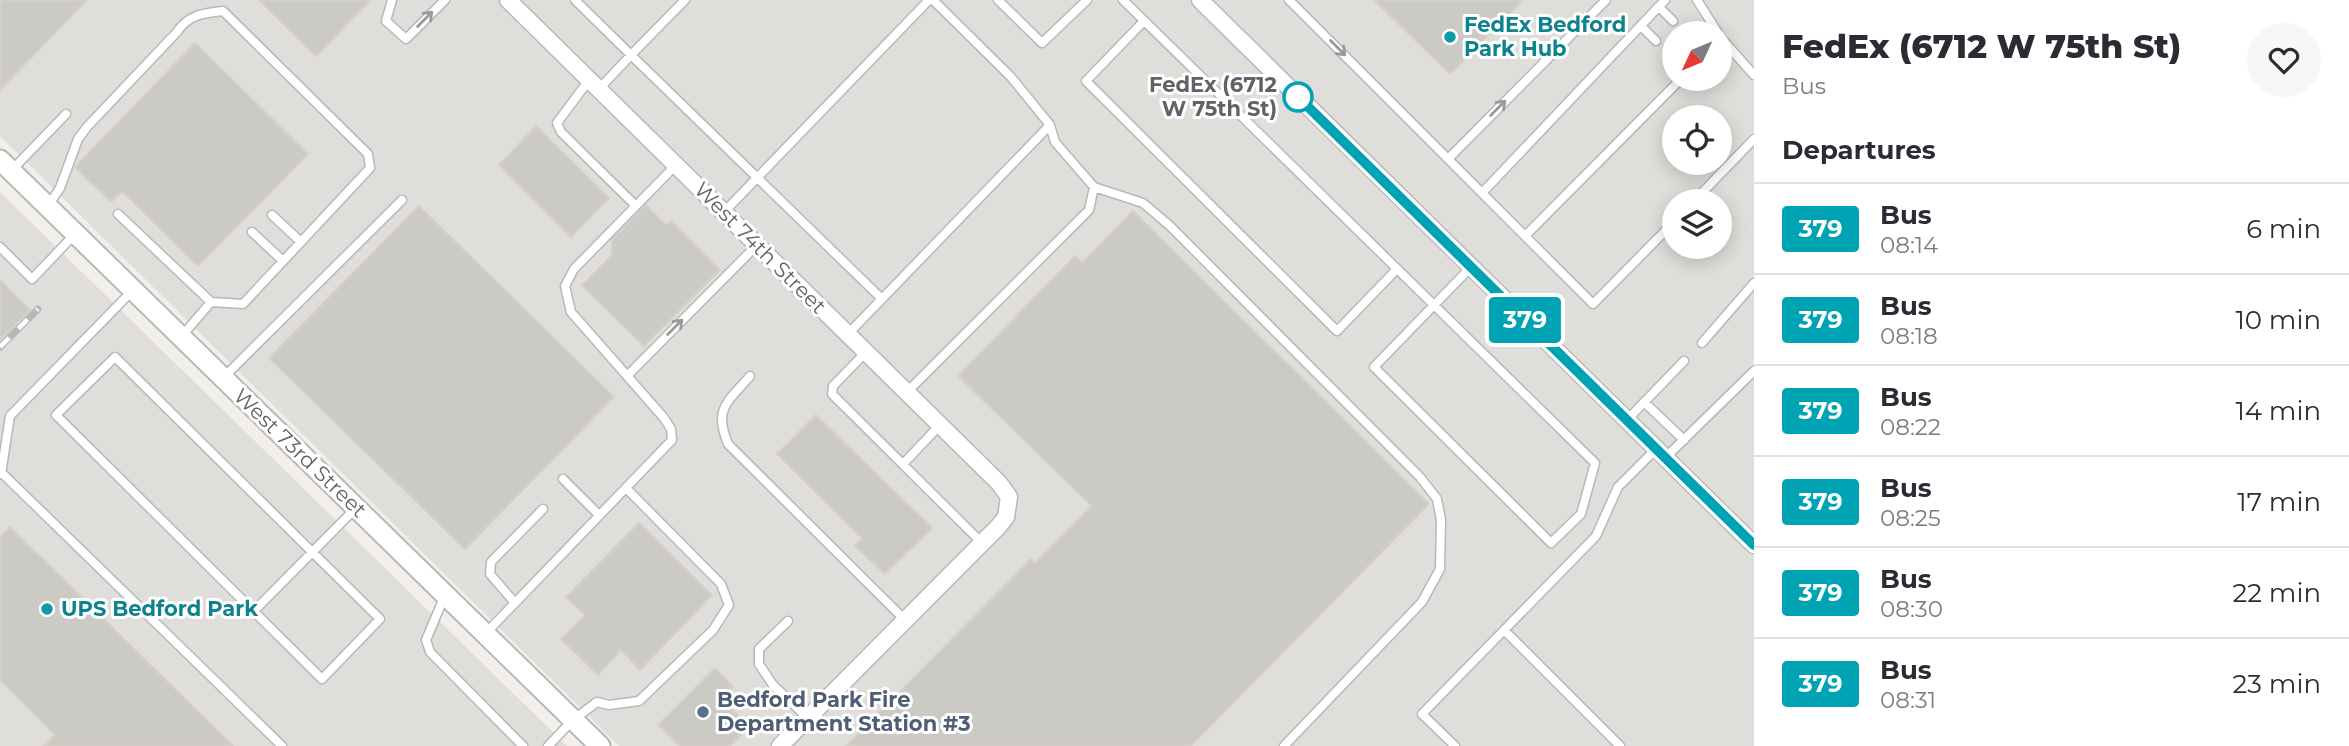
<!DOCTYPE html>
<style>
:root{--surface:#fff;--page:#f7f7f7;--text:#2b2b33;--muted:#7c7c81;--line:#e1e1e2}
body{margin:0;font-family:Montserrat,sans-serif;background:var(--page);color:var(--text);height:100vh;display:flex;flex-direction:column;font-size:26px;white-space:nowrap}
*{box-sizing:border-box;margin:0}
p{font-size:23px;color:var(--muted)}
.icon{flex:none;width:38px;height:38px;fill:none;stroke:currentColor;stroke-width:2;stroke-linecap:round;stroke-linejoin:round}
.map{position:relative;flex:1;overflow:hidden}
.panel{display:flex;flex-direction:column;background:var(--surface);width:595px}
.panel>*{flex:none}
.badge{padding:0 14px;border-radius:5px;font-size:24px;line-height:46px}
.needle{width:46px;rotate:226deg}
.fabs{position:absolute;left:1662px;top:21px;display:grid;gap:14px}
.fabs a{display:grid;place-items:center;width:70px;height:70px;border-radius:50%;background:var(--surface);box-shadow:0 4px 18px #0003;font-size:35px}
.map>.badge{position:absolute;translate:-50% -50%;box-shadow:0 0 0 4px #fff}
h2{padding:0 28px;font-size:26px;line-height:63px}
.round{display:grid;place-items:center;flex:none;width:74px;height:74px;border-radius:37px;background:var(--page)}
.summary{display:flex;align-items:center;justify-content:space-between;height:119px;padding:0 28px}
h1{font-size:33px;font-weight:800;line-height:52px}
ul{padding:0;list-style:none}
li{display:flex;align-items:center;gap:21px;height:91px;padding:0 28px;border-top:2px solid var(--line)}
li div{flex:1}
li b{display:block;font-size:26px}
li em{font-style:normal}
li .badge{min-width:77px;font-weight:700;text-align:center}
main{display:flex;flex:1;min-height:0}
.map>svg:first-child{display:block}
.industrial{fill:#e0deda;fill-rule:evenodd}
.building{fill:#cccac5;stroke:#d6d1c6;stroke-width:2}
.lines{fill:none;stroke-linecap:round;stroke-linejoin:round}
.service-casing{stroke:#b5b8bc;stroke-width:11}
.minor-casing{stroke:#b5b8bc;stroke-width:19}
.tertiary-casing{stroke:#b5b8bc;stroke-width:23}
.service{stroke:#fff;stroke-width:8}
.minor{stroke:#fff;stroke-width:16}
.tertiary{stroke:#fff;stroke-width:19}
.rail-casing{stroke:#b6b7b8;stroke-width:7}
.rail{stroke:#fff;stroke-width:4.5;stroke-dasharray:13;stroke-linecap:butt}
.oneway{stroke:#979a9d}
.line-casing{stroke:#fff;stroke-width:16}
.line{stroke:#00a3b4;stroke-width:10}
.culture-dot{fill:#0f9aa8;stroke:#fff;stroke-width:2.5}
.stop-dot{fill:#fff;stroke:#00a3b4;stroke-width:3.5}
.service-dot{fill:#5c6f8a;stroke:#fff;stroke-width:2.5}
.labels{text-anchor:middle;stroke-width:6;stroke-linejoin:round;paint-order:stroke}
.culture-label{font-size:21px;font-weight:bold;fill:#0d838f;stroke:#fff;text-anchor:start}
.stop-label{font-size:21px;font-weight:bold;fill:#5f6368;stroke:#fff;text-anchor:end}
.street-label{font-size:21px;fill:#5f6368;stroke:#fff}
.service-label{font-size:21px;font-weight:bold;fill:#4e5e75;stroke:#fff;text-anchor:start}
</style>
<main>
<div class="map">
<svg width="1754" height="746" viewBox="0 0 1754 746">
<rect width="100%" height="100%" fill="#f1efe8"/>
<path class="industrial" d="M0,0H1754V746H619L0,136ZM1675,33H1720V79H1675ZM1675,117H1720V163H1675ZM1675,201H1720V247H1675Z
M0,192L567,746H0Z"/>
<path class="building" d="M0,0H87L0,90Z
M259,0H371L316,56Z
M1374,0H1523L1450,74Z
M195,43L308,154L198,266L122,191L111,202L75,167Z
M536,126L609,198L571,237L499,165Z
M646,205L666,225L671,221L720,270L644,346L582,285L612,255V240Z
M419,206L614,397L465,549L269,358Z
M1133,211L1429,504L1191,746H846L1031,559L1035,563L1092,506L958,376L1075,256L1082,263Z
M0,280L30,310L0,340Z
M816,415L932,528L885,574L855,546L862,538L777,454Z
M639,523L712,595L640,670L621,650L598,675L561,639L585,615L566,597Z
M10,527L233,746H44L55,735L0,680V538Z
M715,668L733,687L721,699L749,726L730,746H679L658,725Z"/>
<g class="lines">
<g class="service-casing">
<path id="service" d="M392,0L386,21L406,39L445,0
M575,0L631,55L685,0
M933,0L1011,77L1050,125
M998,0L1042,43L1087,0
M1123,0L1595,463L1581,514L1551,543L1374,367L1471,267
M1289,0L1448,159L1606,0
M1697,0L1718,33
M1659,7L1673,21
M1144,21L1086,81L1337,331L1397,269
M1641,26L1656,41
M1720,37L1754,75
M1671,55L1675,59
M589,80L557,123L561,132L635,205
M599,89L631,55L882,299
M1448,159L1593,304L1675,221
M11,171L66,114
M1482,193L1665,0
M1694,201L1754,139
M48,206L60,188L78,139L87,127L177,32C188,15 203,13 223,11L368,154L370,168L243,304L211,302L181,337
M724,212L929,0
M118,214L211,302
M272,215L301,242
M252,232L283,261
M1525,236L1681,79
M0,247L32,279L75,234
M848,334L1050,125L1055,142L1094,187L1143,203L1170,226L1420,477L1437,499L1441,520L1440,569L1422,602L1284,746
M1702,343L1754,283
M866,352L833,386L832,394L982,543
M115,357L380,619L322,679L56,415Z
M627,376L757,245
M750,376C728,402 713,408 728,444L905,620
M223,378L402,200
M907,392L1089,210L1094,187
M1644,402L1684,440
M1627,420L1684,361
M1665,458L1754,371
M903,464L940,425
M2,473L282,746
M1,474L10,416L133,290
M563,479L599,515
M445,595L426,640L430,652L523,746
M515,603L490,574L491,562L543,509
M254,611L356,508
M788,621L759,649V664L773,685L808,718
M1504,630L1620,746
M485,634L672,440L671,429L664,418L571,312L565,286L574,269L676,165
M548,746L573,720L597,702L609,705L639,701L713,630L729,605L721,584L626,488
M1455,746L1422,714L1596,536L1618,487L1656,449"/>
</g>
<g class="minor-casing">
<path id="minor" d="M508,0L999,483L1009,497L1006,517L998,527L780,746
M1200,0L1754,545"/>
</g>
<g class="tertiary-casing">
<path id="tertiary" d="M0,160L600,746"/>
</g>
<use href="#service" class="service"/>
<use href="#minor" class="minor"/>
<use href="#tertiary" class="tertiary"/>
<g class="rail-casing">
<path id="rail" d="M0,347L38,309"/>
</g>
<use href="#rail" class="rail"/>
</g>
<defs><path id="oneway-shaft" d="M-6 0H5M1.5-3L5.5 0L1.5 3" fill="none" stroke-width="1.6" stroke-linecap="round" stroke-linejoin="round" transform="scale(1.75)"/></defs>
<g class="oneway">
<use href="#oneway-shaft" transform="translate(425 19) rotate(-45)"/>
<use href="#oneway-shaft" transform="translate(1338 48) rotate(45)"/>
<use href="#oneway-shaft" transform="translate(1498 108) rotate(-45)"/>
<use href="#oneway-shaft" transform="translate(675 327) rotate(-45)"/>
</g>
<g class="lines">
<g class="line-casing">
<path id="line" d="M1296,95L1754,545"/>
</g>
<use href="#line" class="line"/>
</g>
<g class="culture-dot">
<circle cx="1450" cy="37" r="7"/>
<circle cx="47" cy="609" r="7"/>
</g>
<circle class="stop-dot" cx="1298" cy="97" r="14"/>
<circle class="service-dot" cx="703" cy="712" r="7"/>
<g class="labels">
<g class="culture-label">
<text x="1464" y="32">FedEx Bedford<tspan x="1464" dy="24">Park Hub</tspan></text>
<text x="61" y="616">UPS Bedford Park</text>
</g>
<g class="stop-label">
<text x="1277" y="92">FedEx (6712<tspan x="1277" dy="24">W 75th St)</tspan></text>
</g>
<g class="street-label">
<text transform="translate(760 248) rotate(45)" y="7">West 74th Street</text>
<text transform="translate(300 453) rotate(44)" y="7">West 73rd Street</text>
</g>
<g class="service-label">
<text x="717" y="707">Bedford Park Fire<tspan x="717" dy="24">Department Station #3</tspan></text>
</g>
</g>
</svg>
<div class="fabs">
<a><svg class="needle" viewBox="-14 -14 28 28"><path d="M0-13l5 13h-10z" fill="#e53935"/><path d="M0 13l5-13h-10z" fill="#7c7c81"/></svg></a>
<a><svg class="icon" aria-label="locate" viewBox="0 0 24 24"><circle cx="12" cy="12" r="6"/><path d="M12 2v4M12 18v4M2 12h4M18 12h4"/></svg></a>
<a><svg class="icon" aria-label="layers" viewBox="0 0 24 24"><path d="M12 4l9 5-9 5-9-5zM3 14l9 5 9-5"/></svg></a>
</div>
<b class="badge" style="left:1525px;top:320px;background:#00a3b4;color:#fff">379</b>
</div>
<section class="panel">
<div class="summary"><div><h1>FedEx (6712 W 75th St)</h1><p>Bus</p></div><a class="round"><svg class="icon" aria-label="heart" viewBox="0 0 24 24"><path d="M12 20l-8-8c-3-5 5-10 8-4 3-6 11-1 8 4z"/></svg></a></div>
<h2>Departures</h2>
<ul>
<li><span class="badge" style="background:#00a3b4;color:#fff">379</span><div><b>Bus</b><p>08:14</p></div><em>6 min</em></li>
<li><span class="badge" style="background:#00a3b4;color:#fff">379</span><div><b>Bus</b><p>08:18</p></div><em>10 min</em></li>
<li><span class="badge" style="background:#00a3b4;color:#fff">379</span><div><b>Bus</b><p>08:22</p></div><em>14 min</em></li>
<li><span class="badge" style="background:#00a3b4;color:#fff">379</span><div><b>Bus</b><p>08:25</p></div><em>17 min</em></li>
<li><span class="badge" style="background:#00a3b4;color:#fff">379</span><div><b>Bus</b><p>08:30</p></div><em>22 min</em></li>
<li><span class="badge" style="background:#00a3b4;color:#fff">379</span><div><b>Bus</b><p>08:31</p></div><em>23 min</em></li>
</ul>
</section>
</main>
